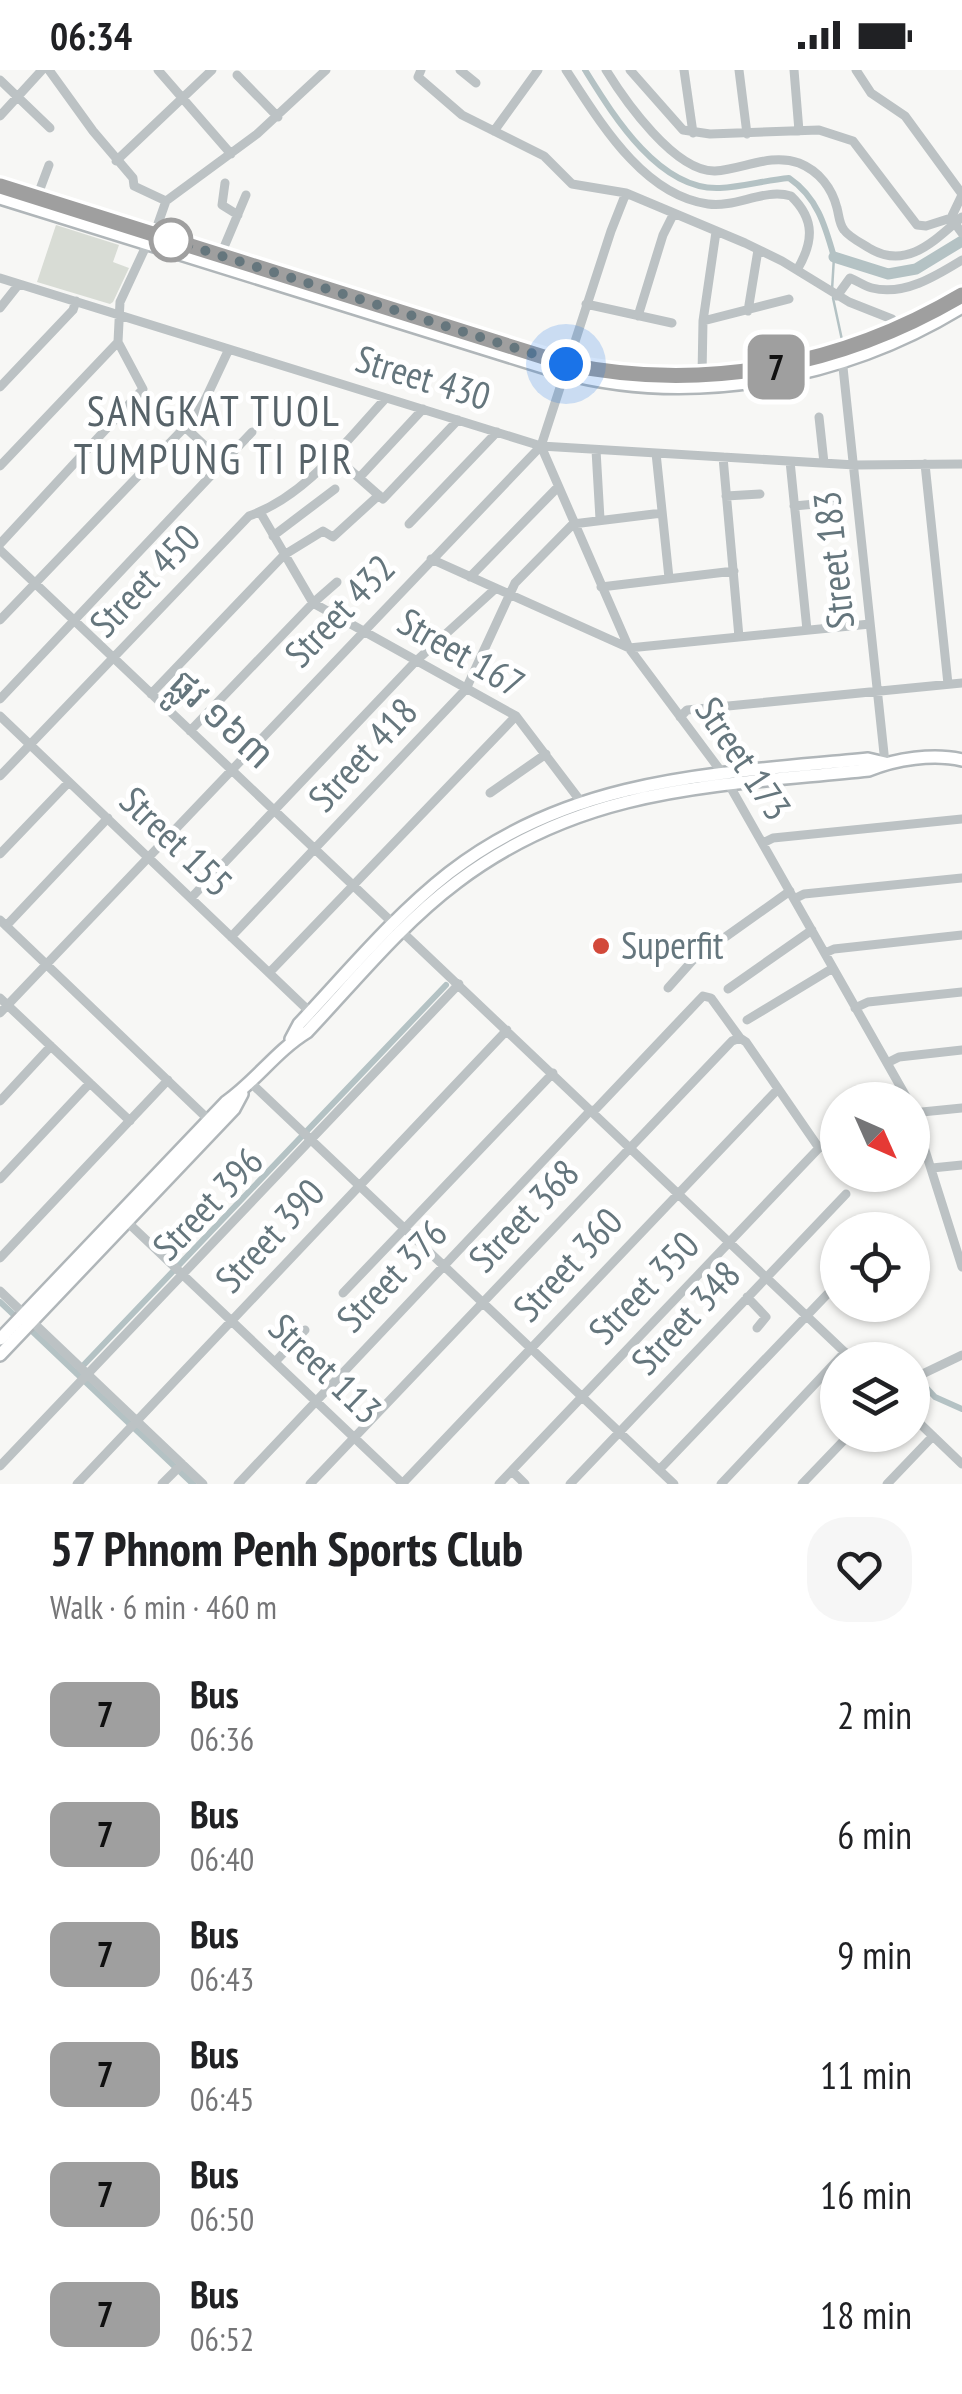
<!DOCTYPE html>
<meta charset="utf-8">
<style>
:root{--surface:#fff;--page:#f6f6f6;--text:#202124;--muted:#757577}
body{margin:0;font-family:"PT Sans Narrow","Noto Sans Khmer",sans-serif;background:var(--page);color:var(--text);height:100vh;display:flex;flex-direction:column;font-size:38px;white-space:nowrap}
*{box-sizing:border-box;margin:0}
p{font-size:32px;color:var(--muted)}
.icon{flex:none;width:55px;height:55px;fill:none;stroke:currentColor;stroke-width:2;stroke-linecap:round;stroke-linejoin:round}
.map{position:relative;height:1414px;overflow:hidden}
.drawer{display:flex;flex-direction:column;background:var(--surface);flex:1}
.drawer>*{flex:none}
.badge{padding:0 20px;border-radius:15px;font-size:35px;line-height:65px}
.needle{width:65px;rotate:135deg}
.fabs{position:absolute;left:820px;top:1012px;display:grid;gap:20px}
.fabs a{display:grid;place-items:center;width:110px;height:110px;border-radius:50%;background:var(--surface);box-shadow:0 2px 8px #0004;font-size:50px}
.you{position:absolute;width:50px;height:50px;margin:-25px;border:8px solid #fff;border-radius:50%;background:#1a73e8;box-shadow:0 0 0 15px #1a73e833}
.map>.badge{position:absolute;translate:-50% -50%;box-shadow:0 0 0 5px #fff}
.round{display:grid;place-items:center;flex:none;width:105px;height:105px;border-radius:40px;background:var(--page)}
.overview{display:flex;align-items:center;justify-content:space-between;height:170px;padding:0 50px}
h1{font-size:48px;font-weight:700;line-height:75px}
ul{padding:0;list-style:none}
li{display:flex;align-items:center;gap:30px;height:120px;padding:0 50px}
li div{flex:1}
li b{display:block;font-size:38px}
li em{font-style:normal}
li .badge{min-width:110px;font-weight:700;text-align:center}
.status{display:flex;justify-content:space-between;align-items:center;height:70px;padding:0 50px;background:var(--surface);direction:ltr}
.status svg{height:28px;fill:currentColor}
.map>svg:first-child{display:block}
.green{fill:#d8dcd5}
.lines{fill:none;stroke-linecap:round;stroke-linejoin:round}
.stream{stroke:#b4c2c4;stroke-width:2.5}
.canal{stroke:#b4c2c4;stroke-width:6}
.river{stroke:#b4c2c4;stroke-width:11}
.major-casing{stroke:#b0b6b9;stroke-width:16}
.minor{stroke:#bcc2c4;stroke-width:9}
.major{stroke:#fff;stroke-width:11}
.line-casing{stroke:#fff;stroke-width:22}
.line{stroke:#9f9f9f;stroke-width:15}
.walk{stroke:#65767d;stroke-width:10;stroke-dasharray:0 18}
.stop-dot{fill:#fff;stroke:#9f9f9f;stroke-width:5}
.poi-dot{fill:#d2493a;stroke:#fff;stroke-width:4}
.labels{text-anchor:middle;stroke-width:10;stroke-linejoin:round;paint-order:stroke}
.street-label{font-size:38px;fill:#65767d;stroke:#fff}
.poi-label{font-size:38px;fill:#65767d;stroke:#fff;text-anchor:start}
.quarter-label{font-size:42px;letter-spacing:2.5px;fill:#576369;stroke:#fff}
</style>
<div class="status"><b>06:34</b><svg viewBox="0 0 49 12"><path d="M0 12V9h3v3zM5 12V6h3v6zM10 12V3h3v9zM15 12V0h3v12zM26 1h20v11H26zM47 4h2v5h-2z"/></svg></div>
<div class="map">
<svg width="962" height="1414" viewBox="0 0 962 1414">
<rect width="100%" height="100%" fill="#f7f7f5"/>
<path class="green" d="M56,155L119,175L113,192L129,198L113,232L110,234L37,212Z"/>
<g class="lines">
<path class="stream" d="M832,220L834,187
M833,228L842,270"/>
<path class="canal" d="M585,0C613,45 659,121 720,118C743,117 766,110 789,108C817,127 825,155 834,187
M0,1232L14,1245
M33,1262L193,1414
M76,1303L446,915
M920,1311L935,1327L962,1339"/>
<path class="river" d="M834,187L888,204L916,199L962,171"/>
<g class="major-casing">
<path id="major" d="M0,116L566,294C704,323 842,296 962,225
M0,128L559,302C693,338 845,309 962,237
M291,969L299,954C347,903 394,846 449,803C574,706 718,704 868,689L885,693
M0,1269L226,1032C256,1011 276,981 307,962C355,911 401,854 457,812C585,715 718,716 869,700C895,689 934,683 962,690
M0,1285L234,1039L242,1024"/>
</g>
<path class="minor" d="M49,0L93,61L133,108L134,116L166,131
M158,0L231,84
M421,0L418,7L462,45L544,86L572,114L626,123L745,173L782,191L849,232L892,249L898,259
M460,0L476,13
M566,0C599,50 642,125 708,134C736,138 764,118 791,126C816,150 813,173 797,200
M606,0C625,31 675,102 715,101C744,99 770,83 799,93C819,101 832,118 837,138C839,145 839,154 844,160C849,167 861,173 869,178C907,201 935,170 962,147
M630,0L683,60L710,64L819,60L853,71L917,155L926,156L951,148
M684,0L693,63
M739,0L747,64
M794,0L799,61
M856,0L871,23L905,46L962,124
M237,5L278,47
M0,10L50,58
M0,46L42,0
M494,61L538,0
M116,91L212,0
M225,113L222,135L238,145
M962,125L951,148L962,163
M37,127L49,95
M154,165L166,131L257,64L326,0
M219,189L246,125
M0,208L541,376L855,395L962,394
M837,226L850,208C858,211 864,216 872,218C904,226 936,206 962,190
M586,234L672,253
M0,238L19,214
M748,241L758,180
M638,246L663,165L673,145
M703,251L789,229
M842,288L885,693
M702,305L703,251L716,162
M0,317L73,240L76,231
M819,347L824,393
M185,357L223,393
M541,376L629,578L723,704L908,1030
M596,380L600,449
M656,383L669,508
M333,385L383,429L458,350
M723,387L739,567
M790,391L807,560
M925,394L948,614
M0,396L118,272L120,232L147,174
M359,408L423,339
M726,426L760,424
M794,436L837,432
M260,442L313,533L516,646L585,737
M409,454L497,362
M273,466L335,419
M0,474L143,319L118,272
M0,480L853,1290
M431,489L629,578L870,554
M470,507L557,418
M601,517L734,501
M0,550L185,357L206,328L229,279
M151,624L284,485L323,461L333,467L379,425
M0,629L252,362
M0,646L310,942
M680,647L687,640L962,613
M190,661L313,533L337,512
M0,706L249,446C306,426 347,370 386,328
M490,723L546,684
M763,773L773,768L962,749
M0,784L69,712
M191,828L415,592L495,519
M794,829L804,824L962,808
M0,850L211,1052
M6,856L108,748
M231,867L466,619L515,513L573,454L662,443
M825,883L834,879L962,865
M269,903L516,646
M668,918L693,890L790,821
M728,919L812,860
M0,928L130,1051
M855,938L868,932L962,922
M0,943L541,376L611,161L626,123
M747,950L833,898
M887,993L899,987L962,980
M251,1013L674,1414
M0,1031L51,976
M912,1039L962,1197
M593,1042L703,926L711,928L740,968
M912,1043L962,1038
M932,1098L962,1095
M0,1109L90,1013
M122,1147L403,1414
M0,1188L168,1010
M0,1221L203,1414
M343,1223L553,1003
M747,1227L766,1247L757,1258
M275,1292L305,1260
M912,1309L962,1285
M912,1346L962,1394
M0,1396L459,914
M659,1400L838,1213
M512,1401L525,1414
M77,1414L507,960
M162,1414L182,1394
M238,1414L591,1040
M310,1414L732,971L740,968L746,972L819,1078
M402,1414L778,1019
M499,1414L819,1078L838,1071
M570,1414L846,1124
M721,1414L845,1282
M802,1414L849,1365
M887,1414L933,1366"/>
<use href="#major" class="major"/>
</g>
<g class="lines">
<g class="line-casing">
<path id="line" d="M0,116L566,294C704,323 842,296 962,225"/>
</g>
<use href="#line" class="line"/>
<path class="walk" d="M171,170L566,294"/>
</g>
<circle class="stop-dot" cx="171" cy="170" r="20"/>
<circle class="poi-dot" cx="601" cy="876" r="10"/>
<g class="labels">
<g class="street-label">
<text transform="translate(423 308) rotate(17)" y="13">Street 430</text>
<text transform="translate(834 490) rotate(-96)" y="13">Street 183</text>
<text transform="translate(145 511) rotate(-46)" y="13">Street 450</text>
<text transform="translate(340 541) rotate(-46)" y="13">Street 432</text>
<text transform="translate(461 583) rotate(30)" y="13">Street 167</text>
<text transform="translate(222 649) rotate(43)" y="13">ផ្លូវ ១៦៣</text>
<text transform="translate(363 685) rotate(-47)" y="13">Street 418</text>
<text transform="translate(743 689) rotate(56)" y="13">Street 173</text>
<text transform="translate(176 772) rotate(44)" y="13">Street 155</text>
<text transform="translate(208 1134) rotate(-46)" y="13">Street 396</text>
<text transform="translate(524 1146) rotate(-46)" y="13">Street 368</text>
<text transform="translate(270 1166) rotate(-47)" y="13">Street 390</text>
<text transform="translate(568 1195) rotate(-47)" y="13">Street 360</text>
<text transform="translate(392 1206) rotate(-46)" y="13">Street 376</text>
<text transform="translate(644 1218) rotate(-46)" y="13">Street 350</text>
<text transform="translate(686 1248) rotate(-47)" y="13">Street 348</text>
<text transform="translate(325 1299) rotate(44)" y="13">Street 113</text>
</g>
<g class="poi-label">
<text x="621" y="889">Superfit</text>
</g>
<g class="quarter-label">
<text x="214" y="356">SANGKAT TUOL<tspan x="214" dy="48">TUMPUNG TI PIR</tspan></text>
</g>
</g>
</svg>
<div class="fabs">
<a><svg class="needle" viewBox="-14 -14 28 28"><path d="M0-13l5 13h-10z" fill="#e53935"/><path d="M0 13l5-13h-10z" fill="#757577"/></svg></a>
<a><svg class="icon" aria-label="locate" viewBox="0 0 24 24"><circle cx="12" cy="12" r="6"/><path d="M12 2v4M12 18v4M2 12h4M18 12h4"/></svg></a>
<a><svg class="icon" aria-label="layers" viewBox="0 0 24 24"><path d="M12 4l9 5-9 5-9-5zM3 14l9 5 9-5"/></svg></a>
</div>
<div class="you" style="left:566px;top:294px"></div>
<b class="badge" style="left:776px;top:297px;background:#9f9f9f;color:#111">7</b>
</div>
<section class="drawer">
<div class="overview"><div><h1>57 Phnom Penh Sports Club</h1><p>Walk · 6 min · 460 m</p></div><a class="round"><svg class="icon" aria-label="heart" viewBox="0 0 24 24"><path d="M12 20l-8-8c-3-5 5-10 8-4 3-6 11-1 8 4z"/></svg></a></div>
<ul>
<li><span class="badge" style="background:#9f9f9f;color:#111">7</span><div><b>Bus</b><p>06:36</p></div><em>2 min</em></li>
<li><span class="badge" style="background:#9f9f9f;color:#111">7</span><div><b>Bus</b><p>06:40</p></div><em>6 min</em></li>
<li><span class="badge" style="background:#9f9f9f;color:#111">7</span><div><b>Bus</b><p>06:43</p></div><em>9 min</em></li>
<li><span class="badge" style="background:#9f9f9f;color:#111">7</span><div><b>Bus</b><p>06:45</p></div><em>11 min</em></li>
<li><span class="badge" style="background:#9f9f9f;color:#111">7</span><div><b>Bus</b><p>06:50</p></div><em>16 min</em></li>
<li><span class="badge" style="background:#9f9f9f;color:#111">7</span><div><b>Bus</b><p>06:52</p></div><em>18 min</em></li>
</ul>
</section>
